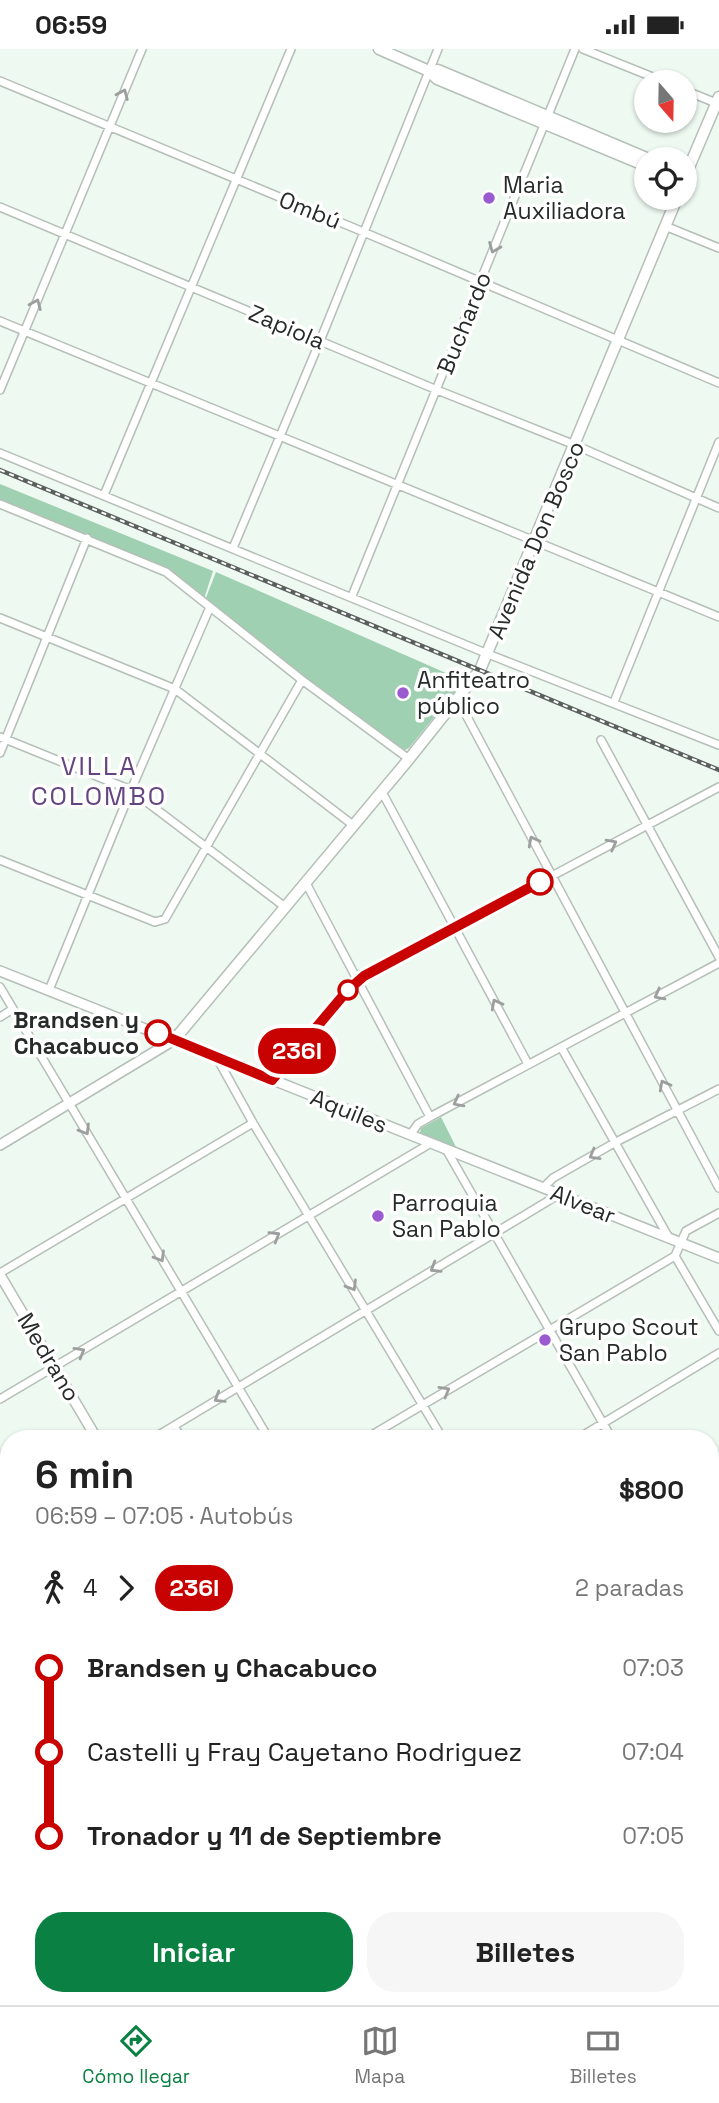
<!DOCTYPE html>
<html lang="es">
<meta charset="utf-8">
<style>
:root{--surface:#fff;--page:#f6f6f6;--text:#222;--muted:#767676;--line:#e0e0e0;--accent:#0b8043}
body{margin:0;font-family:"Space Grotesk",sans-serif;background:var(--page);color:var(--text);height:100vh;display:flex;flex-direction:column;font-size:26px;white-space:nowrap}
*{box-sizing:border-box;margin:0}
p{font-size:23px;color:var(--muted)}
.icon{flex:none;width:38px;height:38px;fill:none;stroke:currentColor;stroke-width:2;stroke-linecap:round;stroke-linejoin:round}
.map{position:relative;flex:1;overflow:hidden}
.side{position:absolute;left:0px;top:1381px;width:719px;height:576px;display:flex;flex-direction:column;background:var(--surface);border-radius:28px 28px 0 0;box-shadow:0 2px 5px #0004}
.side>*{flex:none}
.badge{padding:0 14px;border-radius:23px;font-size:24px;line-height:46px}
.needle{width:46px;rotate:160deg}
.buttons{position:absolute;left:634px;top:21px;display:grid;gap:14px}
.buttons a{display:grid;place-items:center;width:63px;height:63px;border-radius:50%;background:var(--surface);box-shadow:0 2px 5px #0004;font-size:35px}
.map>.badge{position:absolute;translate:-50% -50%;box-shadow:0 0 0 4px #fff}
.legs{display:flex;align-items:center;gap:10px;height:77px;padding:0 35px;font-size:23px}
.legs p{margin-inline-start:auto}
.summary{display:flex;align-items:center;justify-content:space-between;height:119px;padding:0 35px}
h1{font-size:38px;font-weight:700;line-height:52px}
.action{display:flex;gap:14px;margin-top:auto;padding:14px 35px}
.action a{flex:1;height:80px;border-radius:28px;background:var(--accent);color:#fff;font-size:28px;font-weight:700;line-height:80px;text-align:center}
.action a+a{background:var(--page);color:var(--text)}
ul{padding:0 35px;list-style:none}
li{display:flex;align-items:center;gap:24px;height:84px;font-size:26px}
li i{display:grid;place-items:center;width:10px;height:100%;margin:0 9px;background:currentColor}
li i::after{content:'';width:18px;height:18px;margin:-9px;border:5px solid;border-radius:50%;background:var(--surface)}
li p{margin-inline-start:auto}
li:first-child i{background:linear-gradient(#0000 50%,currentColor 0)}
li:last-child i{background:linear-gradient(currentColor 50%,#0000 0)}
.status{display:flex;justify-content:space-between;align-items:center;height:49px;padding:0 35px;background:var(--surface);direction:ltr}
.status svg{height:19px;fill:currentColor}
.dock{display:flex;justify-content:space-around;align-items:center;height:98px;border-top:2px solid var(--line);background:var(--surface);font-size:19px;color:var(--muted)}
.dock a{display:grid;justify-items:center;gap:4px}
.dock .on{color:var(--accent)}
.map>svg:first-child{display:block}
.green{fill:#9fd0b1}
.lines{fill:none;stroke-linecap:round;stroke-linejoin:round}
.minor-casing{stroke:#b5bfb8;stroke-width:10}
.tertiary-casing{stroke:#b5bfb8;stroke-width:12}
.secondary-casing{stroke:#b5bfb8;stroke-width:13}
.primary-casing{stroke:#d4d4d4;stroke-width:14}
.minor{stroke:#fff;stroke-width:7}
.tertiary{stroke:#fff;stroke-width:9}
.secondary{stroke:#fff;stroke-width:10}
.primary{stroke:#a1ecc3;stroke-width:10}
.rail-casing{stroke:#5a605d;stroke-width:4.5}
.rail{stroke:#fff;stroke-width:2;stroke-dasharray:5;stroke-linecap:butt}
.oneway{stroke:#9d9f9e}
.line-1-casing{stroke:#fff;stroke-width:16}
.line-1{stroke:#c70201;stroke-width:10}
.poi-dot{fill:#9a5ad0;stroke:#fff;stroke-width:2.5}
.stop-1-dot{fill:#fff;stroke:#c70201;stroke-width:3.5}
.labels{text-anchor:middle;stroke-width:7;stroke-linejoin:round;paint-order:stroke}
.poi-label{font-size:23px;fill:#262a28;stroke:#fff;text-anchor:start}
.street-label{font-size:23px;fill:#262a28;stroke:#fff}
.stop-label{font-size:23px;font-weight:bold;fill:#262a28;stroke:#fff;text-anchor:end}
.quarter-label{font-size:26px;letter-spacing:2px;fill:#644581;stroke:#fff}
</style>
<div class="status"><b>06:59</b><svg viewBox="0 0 49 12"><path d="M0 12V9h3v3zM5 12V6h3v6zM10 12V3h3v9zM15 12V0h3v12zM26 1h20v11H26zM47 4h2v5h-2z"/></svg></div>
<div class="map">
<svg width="719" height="1956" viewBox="0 0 719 1956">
<rect width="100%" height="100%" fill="#eef9f2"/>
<path class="green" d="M0,435L213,522L204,550L164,519L0,452Z
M216,523L455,628L464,631L409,699L405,701L400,699L296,623L205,551Z
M441,1068L457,1100L420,1084L421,1079Z"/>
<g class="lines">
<g class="minor-casing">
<path id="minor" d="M583,0L665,33
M0,32L354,179L719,334
M684,41L716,54
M0,158L437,341L575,396L719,459
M665,177L719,199
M0,272L719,568
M0,341L142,0
M0,404L488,605L719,696
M104,446L291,0
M0,455L166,523L302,631L409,710
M233,499L320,292L438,0
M352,547L575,0
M0,569L175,640L353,776
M458,651L719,1139
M614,653L719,393
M0,688L131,741L285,858
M601,691L719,908
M0,704L87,489
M382,743L528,1015
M0,811L155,873L165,870L302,631
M306,834L430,1068
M0,938L269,1390
M49,941L131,741L210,558
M0,968L13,960
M561,998L669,1189
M217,1009L253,1074L443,1390
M272,1031L347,942L364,927L719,738
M410,1086L418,1075L430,1068L719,914
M446,1100L612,1390
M543,1139L553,1129L616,1093L719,1040
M675,1207L719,1282
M0,1224L253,1074
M0,1350L431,1094
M174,1377L182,1390
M152,1390L558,1146
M365,1390L675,1207L686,1182L719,1164
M577,1390L719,1304
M0,1478L9,1473
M0,1514L9,1528
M0,1606L9,1601
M710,1625L719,1620
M0,1733L9,1728
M710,1749L719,1744
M0,1802L9,1817
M88,1948L93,1956
M259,1948L264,1956
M431,1948L436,1956
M580,1948L600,1956
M139,1956L153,1948
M339,1956L353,1948
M491,1956L495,1948
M636,1956L639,1948"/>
</g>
<g class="tertiary-casing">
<path id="tertiary" d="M0,922L719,1209
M0,1096L174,991
M0,1226L97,1390
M710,1509L719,1504"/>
</g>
<g class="secondary-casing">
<path id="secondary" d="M379,0L429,22L437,30L646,117
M429,22L438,21L649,110
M684,130L719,48
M174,991L409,710L480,621L677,149
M710,1901L719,1905
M0,1915L9,1910"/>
</g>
<g class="primary-casing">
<path id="primary" d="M710,1437L719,1432
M710,1446L719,1441
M0,1867L9,1862"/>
</g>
<use href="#minor" class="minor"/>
<use href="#tertiary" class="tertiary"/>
<use href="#secondary" class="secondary"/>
<use href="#primary" class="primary"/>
<g class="rail-casing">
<path id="rail" d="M0,421L719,721
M710,1465L719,1460
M710,1479L719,1474
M0,1885L9,1880
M0,1898L9,1893"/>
</g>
<use href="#rail" class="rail"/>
</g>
<defs><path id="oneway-chevron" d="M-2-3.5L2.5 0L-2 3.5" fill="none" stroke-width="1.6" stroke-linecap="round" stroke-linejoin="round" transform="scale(1.75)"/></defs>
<g class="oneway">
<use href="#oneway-chevron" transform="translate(123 45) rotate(-67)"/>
<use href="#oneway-chevron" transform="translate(494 199) rotate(112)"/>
<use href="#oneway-chevron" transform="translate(36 255) rotate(-67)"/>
<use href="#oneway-chevron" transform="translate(533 792) rotate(-118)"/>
<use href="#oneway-chevron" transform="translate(612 795) rotate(-28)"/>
<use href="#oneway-chevron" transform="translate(659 946) rotate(152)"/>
<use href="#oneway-chevron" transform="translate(496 955) rotate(-118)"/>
<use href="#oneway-chevron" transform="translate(664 1036) rotate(-118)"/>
<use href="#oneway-chevron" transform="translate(458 1053) rotate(152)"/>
<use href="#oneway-chevron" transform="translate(85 1081) rotate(59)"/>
<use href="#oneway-chevron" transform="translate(594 1106) rotate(150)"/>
<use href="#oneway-chevron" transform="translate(275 1187) rotate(-31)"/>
<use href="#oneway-chevron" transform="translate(160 1208) rotate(59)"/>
<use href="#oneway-chevron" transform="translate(435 1219) rotate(149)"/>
<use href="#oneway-chevron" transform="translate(352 1237) rotate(59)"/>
<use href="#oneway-chevron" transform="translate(80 1303) rotate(-30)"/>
<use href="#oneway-chevron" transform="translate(445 1342) rotate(-30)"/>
<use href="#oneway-chevron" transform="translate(219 1349) rotate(148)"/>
</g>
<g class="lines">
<g class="line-1-casing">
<path id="line-1" d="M158,984L272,1031L347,942L364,927L540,833"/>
</g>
<use href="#line-1" class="line-1"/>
</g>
<g class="poi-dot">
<circle cx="489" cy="149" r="7"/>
<circle cx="403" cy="644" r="7"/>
<circle cx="378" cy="1167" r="7"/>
<circle cx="545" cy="1291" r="7"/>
</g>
<g class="stop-1-dot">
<circle cx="540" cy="833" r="12"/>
<circle cx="348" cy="941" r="9"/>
<circle cx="158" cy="984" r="12"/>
</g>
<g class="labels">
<g class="poi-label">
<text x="503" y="144">Maria<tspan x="503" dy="26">Auxiliadora</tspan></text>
<text x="417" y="639">Anfiteatro<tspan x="417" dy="26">público</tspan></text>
<text x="392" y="1162">Parroquia<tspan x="392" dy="26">San Pablo</tspan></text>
<text x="559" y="1286">Grupo Scout<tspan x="559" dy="26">San Pablo</tspan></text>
</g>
<g class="street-label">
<text transform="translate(310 161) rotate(22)" y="8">Ombú</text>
<text transform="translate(464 274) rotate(-68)" y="8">Buchardo</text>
<text transform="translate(287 278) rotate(23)" y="8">Zapiola</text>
<text transform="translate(536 491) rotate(-67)" y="8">Avenida Don Bosco</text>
<text transform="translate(349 1062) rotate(22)" y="8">Aquiles</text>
<text transform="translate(583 1155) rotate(22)" y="8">Alvear</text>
<text transform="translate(49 1308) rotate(59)" y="8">Medrano</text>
</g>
<g class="stop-label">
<text x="139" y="979">Brandsen y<tspan x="139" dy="26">Chacabuco</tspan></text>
</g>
<g class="quarter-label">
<text x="99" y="726">VILLA<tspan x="99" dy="30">COLOMBO</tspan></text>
</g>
</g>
</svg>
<div class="buttons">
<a><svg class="needle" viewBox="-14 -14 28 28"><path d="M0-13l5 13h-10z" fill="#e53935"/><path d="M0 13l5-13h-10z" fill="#767676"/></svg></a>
<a><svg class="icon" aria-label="locate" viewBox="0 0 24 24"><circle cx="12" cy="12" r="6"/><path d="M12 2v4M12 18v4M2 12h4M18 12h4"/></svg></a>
</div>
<b class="badge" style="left:297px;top:1002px;background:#c70201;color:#fff">236I</b>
<section class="side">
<div class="summary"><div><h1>6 min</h1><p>06:59 – 07:05 · Autobús</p></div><b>$800</b></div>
<div class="legs"><svg class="icon" aria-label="walk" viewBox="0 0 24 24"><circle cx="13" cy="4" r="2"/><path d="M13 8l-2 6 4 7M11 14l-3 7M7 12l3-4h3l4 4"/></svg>4<svg class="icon" aria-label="forward" viewBox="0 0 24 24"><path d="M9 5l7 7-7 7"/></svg><b class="badge" style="background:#c70201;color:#fff">236I</b><p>2 paradas</p></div>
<ul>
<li><i style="color:#c70201"></i><b>Brandsen y Chacabuco</b><p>07:03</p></li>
<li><i style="color:#c70201"></i><span>Castelli y Fray Cayetano Rodriguez</span><p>07:04</p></li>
<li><i style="color:#c70201"></i><b>Tronador y 11 de Septiembre</b><p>07:05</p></li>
</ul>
<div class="action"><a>Iniciar</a><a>Billetes</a></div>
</section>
</div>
<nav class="dock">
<a class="on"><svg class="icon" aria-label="directions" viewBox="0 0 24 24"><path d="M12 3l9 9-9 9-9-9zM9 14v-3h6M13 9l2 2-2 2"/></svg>Cómo llegar</a>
<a><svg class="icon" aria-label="map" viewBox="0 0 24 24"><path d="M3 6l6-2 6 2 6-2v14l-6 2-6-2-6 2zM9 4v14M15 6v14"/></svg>Mapa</a>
<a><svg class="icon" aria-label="tickets" viewBox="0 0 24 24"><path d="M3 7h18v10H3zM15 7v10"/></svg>Billetes</a>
</nav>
